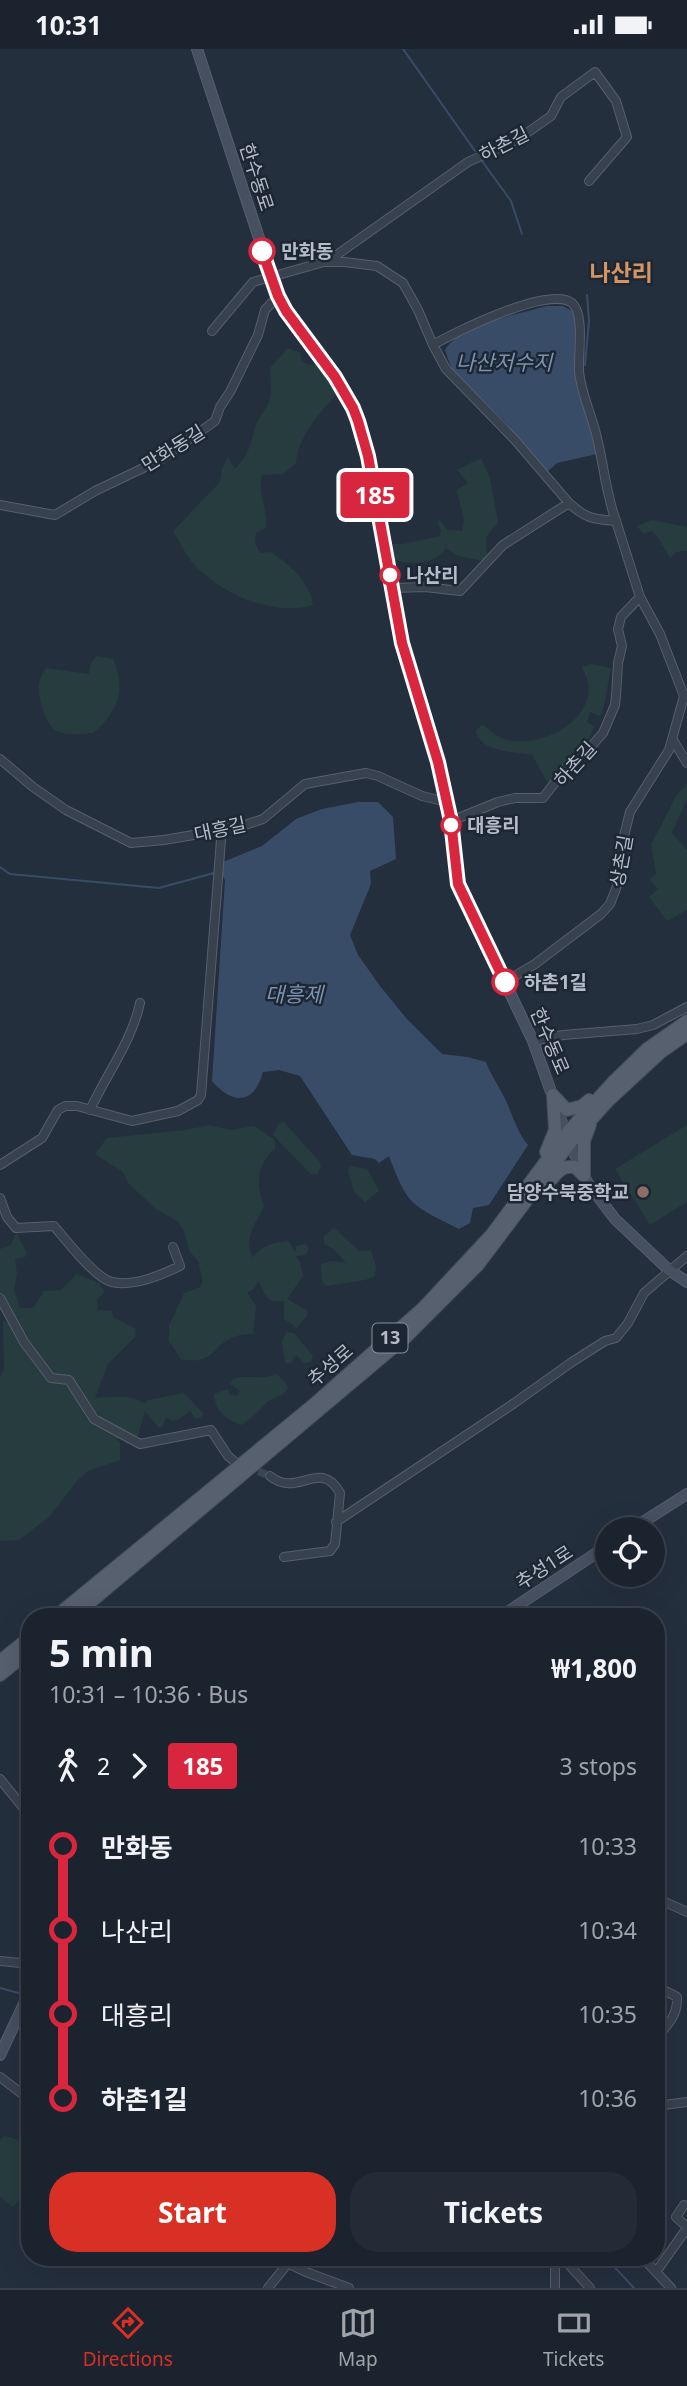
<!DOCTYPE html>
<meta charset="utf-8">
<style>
:root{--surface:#1b232e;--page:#242b36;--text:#f1f3f6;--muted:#a0a4aa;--line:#39404a;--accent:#d93025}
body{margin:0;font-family:"Noto Sans","Noto Sans KR",sans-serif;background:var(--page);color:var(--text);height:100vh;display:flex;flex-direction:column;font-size:26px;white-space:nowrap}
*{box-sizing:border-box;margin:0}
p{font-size:23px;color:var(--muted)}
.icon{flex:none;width:38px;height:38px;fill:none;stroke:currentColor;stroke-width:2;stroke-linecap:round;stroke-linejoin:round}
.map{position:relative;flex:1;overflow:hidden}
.sheet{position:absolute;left:21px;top:1559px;width:644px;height:658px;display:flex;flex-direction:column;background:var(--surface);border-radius:28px;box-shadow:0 7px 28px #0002,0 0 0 2px var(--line)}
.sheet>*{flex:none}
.badge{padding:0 14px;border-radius:5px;font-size:24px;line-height:46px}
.tools{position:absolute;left:595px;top:1468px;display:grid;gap:14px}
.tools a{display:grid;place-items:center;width:70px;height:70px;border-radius:50%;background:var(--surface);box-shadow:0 7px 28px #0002,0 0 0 2px var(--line);font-size:35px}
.map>.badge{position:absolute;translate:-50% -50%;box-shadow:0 0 0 4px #fff}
.legs{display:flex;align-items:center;gap:10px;height:77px;padding:0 28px;font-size:23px}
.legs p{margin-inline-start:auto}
.head{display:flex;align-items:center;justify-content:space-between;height:119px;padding:0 28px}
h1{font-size:38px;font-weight:700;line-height:52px}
.action{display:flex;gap:14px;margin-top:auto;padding:14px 28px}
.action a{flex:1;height:80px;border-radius:28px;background:var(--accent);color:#fff;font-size:28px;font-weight:700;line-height:80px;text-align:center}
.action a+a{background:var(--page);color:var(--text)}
ul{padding:0 28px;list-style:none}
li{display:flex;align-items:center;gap:24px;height:84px;font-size:26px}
li i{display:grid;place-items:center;width:10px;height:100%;margin:0 9px;background:currentColor}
li i::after{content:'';width:18px;height:18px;margin:-9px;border:5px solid;border-radius:50%;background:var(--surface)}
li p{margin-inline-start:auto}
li:first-child i{background:linear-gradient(#0000 50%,currentColor 0)}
li:last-child i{background:linear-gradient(currentColor 50%,#0000 0)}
.status{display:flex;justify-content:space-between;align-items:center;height:49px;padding:0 35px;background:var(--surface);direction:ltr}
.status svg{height:19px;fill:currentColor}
.dock{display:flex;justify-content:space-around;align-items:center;height:98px;border-top:2px solid var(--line);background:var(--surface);font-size:19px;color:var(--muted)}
.dock a{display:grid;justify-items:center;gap:4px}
.dock .on{color:var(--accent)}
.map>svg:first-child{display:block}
.green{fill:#263c3f}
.water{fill:#394c67}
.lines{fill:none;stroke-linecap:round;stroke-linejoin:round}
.stream{stroke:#394c67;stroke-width:2}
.street-tunnel{stroke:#3a4453;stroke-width:8;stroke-dasharray:8 4;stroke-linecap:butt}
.street-casing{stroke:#565f6c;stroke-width:10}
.secondary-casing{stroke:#565f6c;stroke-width:12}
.primary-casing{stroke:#414a57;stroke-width:14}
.street{stroke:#38414e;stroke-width:8}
.secondary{stroke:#465061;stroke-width:10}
.primary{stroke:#56606e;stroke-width:12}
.line-1-casing{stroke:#fff;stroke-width:16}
.line-1{stroke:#d7263d;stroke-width:10}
.stop-1-dot{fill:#fff;stroke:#d7263d;stroke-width:3.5}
.education-dot{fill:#8d6e63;stroke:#1d2633;stroke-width:2.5}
.labels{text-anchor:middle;stroke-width:5;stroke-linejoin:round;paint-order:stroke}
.shield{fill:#1d2633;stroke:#878f9c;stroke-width:2}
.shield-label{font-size:18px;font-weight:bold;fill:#b4bcc9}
.street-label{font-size:19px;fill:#b4bcc9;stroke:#1d2633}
.stop-label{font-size:19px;font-weight:bold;fill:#b4bcc9;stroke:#1d2633;text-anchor:start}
.poi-label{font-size:19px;font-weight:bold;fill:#b4bcc9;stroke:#1d2633;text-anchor:end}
.water-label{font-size:21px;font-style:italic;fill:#7c92b1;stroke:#1d2633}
.quarter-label{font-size:23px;font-weight:bold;fill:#d59563;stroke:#1d2633}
</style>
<div class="status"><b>10:31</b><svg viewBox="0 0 49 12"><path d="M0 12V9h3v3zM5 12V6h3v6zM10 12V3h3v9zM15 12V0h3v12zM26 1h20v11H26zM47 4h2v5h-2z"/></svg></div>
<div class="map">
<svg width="687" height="2239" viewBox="0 0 687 2239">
<rect width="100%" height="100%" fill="#242f3e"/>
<path class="green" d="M288,299L300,304L302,312L309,316L319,315L339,342C320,365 299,384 296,414L283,425L262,426C257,443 268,461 266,479L256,484L255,494L260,504L271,503C290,516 310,533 313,556C272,568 218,544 191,512C185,504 180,493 174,484L175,480L220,433L222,420L228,408L235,420C250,405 250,395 256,376C259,368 266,361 269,352C273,342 270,330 270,319Z
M481,409L490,429L498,473L486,488L487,509L484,512L458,507L446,499C435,516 412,516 395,511L391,495H403L440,487L441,482L437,473L440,471L447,481L462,482L464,472L457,441L468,434L457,421Z
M652,471L687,478V502L676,503L670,509L657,487L651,482L643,485L637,477Z
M97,607L113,610C127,640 117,664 93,684C81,685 65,687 55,681C45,674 39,651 39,640C38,632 42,625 46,619L89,625L91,614Z
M592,615L611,619L604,657L600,667L590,663L587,673L594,677C587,702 567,718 549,736L532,706C514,702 479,704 476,681L482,676C496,684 498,691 515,692C554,696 609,659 581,618Z
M687,735V750L672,784L687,801V861L667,872L649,848L658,840L649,830L656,825L651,796L676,747Z
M284,1073L319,1112L321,1118L317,1125H310L273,1086L279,1074Z
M210,1076L230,1081L254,1077L275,1091V1100C256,1116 256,1135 264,1157C255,1176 243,1189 253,1209C260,1196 276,1193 289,1192L295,1203L296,1197L306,1195L309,1200L306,1206L296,1207L300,1213L303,1227L287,1250L308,1262L307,1267L297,1279L284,1270V1252C264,1254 267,1246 258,1232L253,1241L247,1243L256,1257L253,1285C210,1284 222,1319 181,1310L169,1292V1277L184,1244L200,1238L203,1232L198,1212L190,1203L183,1180L177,1172L156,1160L129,1135L123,1123L95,1105L107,1089L185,1081Z
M687,1076V1153L650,1176L615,1120Z
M351,1117L367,1120L379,1142L365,1153L354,1142L348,1121Z
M334,1179L359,1202L371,1201L376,1218L375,1227L365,1231L326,1237L322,1233L321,1215L332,1212L346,1214L334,1200L324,1195V1187Z
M16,1183L27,1204L25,1208L15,1210L17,1225L14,1240L20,1259H33L44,1242L61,1241L77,1225L99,1234L105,1243L97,1250L98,1261L112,1262L113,1268L136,1280L135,1288L108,1315L95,1349C110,1348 133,1345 145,1355L148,1351L184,1344L204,1365L200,1369L195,1370L190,1362L179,1370L172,1372L166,1368L163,1376L159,1379L145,1362L137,1390H116L120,1393V1411L90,1421L78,1431L49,1468L19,1491L0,1492V1329L4,1319L3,1271L12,1277V1262L4,1245L0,1246V1200L11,1196Z
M286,1283L294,1284L313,1307L311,1313L304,1314L296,1306L291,1314H285L282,1293Z
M276,1325L284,1331L288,1339C283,1347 281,1345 274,1349C261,1355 255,1369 241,1376C225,1370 216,1363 214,1345L227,1340L230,1345L237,1347L240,1342L230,1335L233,1330C247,1325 263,1332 276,1325Z
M4,2087L16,2090L30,2102V2139L13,2158L0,2148V2091Z"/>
<path class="water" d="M547,257H563L572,262L577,274V335L597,405L557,414L546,424L506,374L452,321L445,301C460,275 520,265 547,257Z
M358,753H378L393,768L396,810L370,822L371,835L350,886L358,906L380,937L406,969L442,1005L468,1008L486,1013C490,1024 496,1033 502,1044C512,1062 515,1080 528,1096L489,1156L473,1159L470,1174L459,1180C412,1156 408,1158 389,1107L379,1114L375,1110L352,1106L300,1027L279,1021L263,1023C254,1056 233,1056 212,1032L225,831L222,826L223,813L262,797L296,770L322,760Z"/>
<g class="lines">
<path class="stream" d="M403,0L475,102
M482,112L511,152L522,185
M585,316L589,271L587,246
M0,818L10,825L159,839L214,824
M0,1939L22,1945
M605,2208L634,2239"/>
<path class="street-tunnel" d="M247,1418L270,1427"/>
<g class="street-casing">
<path id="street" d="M334,212L338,205L468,113L517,91L551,67L561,48L595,23L616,52L627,88L589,132
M212,282L253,233L324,213H344L377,217L403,234L418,261L433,296C455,283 550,236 572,254C585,265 578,306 579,322C581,345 592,366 597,389C604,417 606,445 616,472C594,470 586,470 569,454L503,496L460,542L425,538L393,539
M433,296L446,320L515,391L569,454
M0,456L55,466L95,442L160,411L215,372L220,358L230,343L258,286L265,261L278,247
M640,548L660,585L684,647
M673,691L687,714
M0,710L33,738L66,761L131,794L164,791L205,784L222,778L245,776L263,770L305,735L366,724L378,727L422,747L447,753
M451,772L498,753L515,749H543L572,711L587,702L603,684L615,656L616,647L618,614L622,597L618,580L621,568L640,548L616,472
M505,933L535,915L601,865L610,855L619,832V807L630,763L669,701L684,647L687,648
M533,992L563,986L637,980L653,976L687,958
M90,1061C106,1026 132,992 140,954
M0,1116L42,1089L58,1061L65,1057H77L132,1072L178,1062L198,1051L201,1046L222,778
M0,1149L7,1168L16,1179L54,1177C65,1190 96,1230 112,1233C134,1238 161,1226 180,1217L173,1198
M0,1249L24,1293L51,1329L69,1331L94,1370L140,1395L211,1381L228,1407L234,1412
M270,1427C298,1450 320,1408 340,1444L335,1495L330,1502L284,1508
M336,1473L513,1355L572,1313L605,1292L616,1289L628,1274L644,1244L687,1207
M0,1730L30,1767
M656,1849L687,1863
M0,1912L30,1915
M656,1937L677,1948C678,1966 668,1976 656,1989
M17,1971L30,1975
M0,2028L30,2051
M656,2057L687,2053
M684,2156L676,2168L687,2178
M552,2208L555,2218V2239
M562,2208L590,2239
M642,2208L671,2239
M289,2215L306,2223L349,2239
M656,2223L687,2179
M268,2239L293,2208"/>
</g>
<g class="secondary-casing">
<path id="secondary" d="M197,0L279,250L346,346L364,388L402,594L438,713L451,772L455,817L462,844L533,992L566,1085L587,1133L615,1170L669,1221L687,1233
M632,1480L687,1445
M500,1568L607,1497
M0,2006L30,1942"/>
</g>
<g class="primary-casing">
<path id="primary" d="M553,1046L567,1061L582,1057L589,1051
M546,1103L555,1081L553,1046
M584,1127V1092L590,1076
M552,1130C559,1121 563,1117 575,1118L584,1127
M55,1568L312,1357L423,1259L492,1185L566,1085L614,1032L647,1000L687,972
M73,1568L406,1288L478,1216L570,1094L609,1051L661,1003L687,985
M0,1612L30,1588
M0,1626L30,1602"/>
</g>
<use href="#street" class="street"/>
<use href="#secondary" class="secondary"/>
<use href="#primary" class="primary"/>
</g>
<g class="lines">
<g class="line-1-casing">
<path id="line-1" d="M262,202L278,247L286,262L335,328L353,359L358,372L368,407L402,594L438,713L451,772L458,835L505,933"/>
</g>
<use href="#line-1" class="line-1"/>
</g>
<g class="stop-1-dot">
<circle cx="262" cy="202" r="12"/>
<circle cx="390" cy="526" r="9"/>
<circle cx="451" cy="776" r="9"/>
<circle cx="505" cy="933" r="12"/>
</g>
<circle class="education-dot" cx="643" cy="1143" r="7"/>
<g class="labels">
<rect class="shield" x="372.5" y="1274.5" width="35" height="29" rx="5"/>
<g class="shield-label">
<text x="390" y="1295">13</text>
</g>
<g class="street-label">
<text transform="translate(504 95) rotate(-27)" y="7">하촌길</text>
<text transform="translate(257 128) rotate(72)" y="7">한수동로</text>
<text transform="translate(173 399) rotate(-32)" y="7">만화동길</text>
<text transform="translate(575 715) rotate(-48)" y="7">하촌길</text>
<text transform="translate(220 780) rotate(-12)" y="7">대흥길</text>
<text transform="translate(621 812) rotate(-80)" y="7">상촌길</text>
<text transform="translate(550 992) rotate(67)" y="7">한수동로</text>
<text transform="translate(330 1316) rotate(-41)" y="7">추성로</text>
<text transform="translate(544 1518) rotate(-33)" y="7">추성1로</text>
</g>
<g class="stop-label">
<text x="281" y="209">만화동</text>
<text x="406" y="533">나산리</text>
<text x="467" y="783">대흥리</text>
<text x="524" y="940">하촌1길</text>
</g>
<g class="poi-label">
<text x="629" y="1150">담양수북중학교</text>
</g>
<g class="water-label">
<text x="504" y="321">나산저수지</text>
<text x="294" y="953">대흥제</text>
</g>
<g class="quarter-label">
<text x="621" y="232">나산리</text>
</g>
</g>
</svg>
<div class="tools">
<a><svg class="icon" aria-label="locate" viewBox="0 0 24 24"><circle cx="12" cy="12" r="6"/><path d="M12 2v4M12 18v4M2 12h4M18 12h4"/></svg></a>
</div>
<b class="badge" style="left:375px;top:446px;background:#d7263d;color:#fff">185</b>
<section class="sheet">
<div class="head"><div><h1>5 min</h1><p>10:31 – 10:36 · Bus</p></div><b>₩1,800</b></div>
<div class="legs"><svg class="icon" aria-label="walk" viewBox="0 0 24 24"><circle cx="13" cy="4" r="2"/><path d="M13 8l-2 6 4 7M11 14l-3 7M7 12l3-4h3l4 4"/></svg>2<svg class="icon" aria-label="forward" viewBox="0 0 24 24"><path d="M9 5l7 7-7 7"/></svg><b class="badge" style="background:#d7263d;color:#fff">185</b><p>3 stops</p></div>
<ul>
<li><i style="color:#d7263d"></i><b>만화동</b><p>10:33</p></li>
<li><i style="color:#d7263d"></i><span>나산리</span><p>10:34</p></li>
<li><i style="color:#d7263d"></i><span>대흥리</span><p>10:35</p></li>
<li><i style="color:#d7263d"></i><b>하촌1길</b><p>10:36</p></li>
</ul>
<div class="action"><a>Start</a><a>Tickets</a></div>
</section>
</div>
<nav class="dock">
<a class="on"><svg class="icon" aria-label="directions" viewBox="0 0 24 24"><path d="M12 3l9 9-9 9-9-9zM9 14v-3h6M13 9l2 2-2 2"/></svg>Directions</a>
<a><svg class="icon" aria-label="map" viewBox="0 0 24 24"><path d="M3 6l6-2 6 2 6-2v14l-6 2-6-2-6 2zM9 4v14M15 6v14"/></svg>Map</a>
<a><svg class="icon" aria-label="tickets" viewBox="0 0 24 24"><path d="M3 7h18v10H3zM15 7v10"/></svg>Tickets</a>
</nav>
